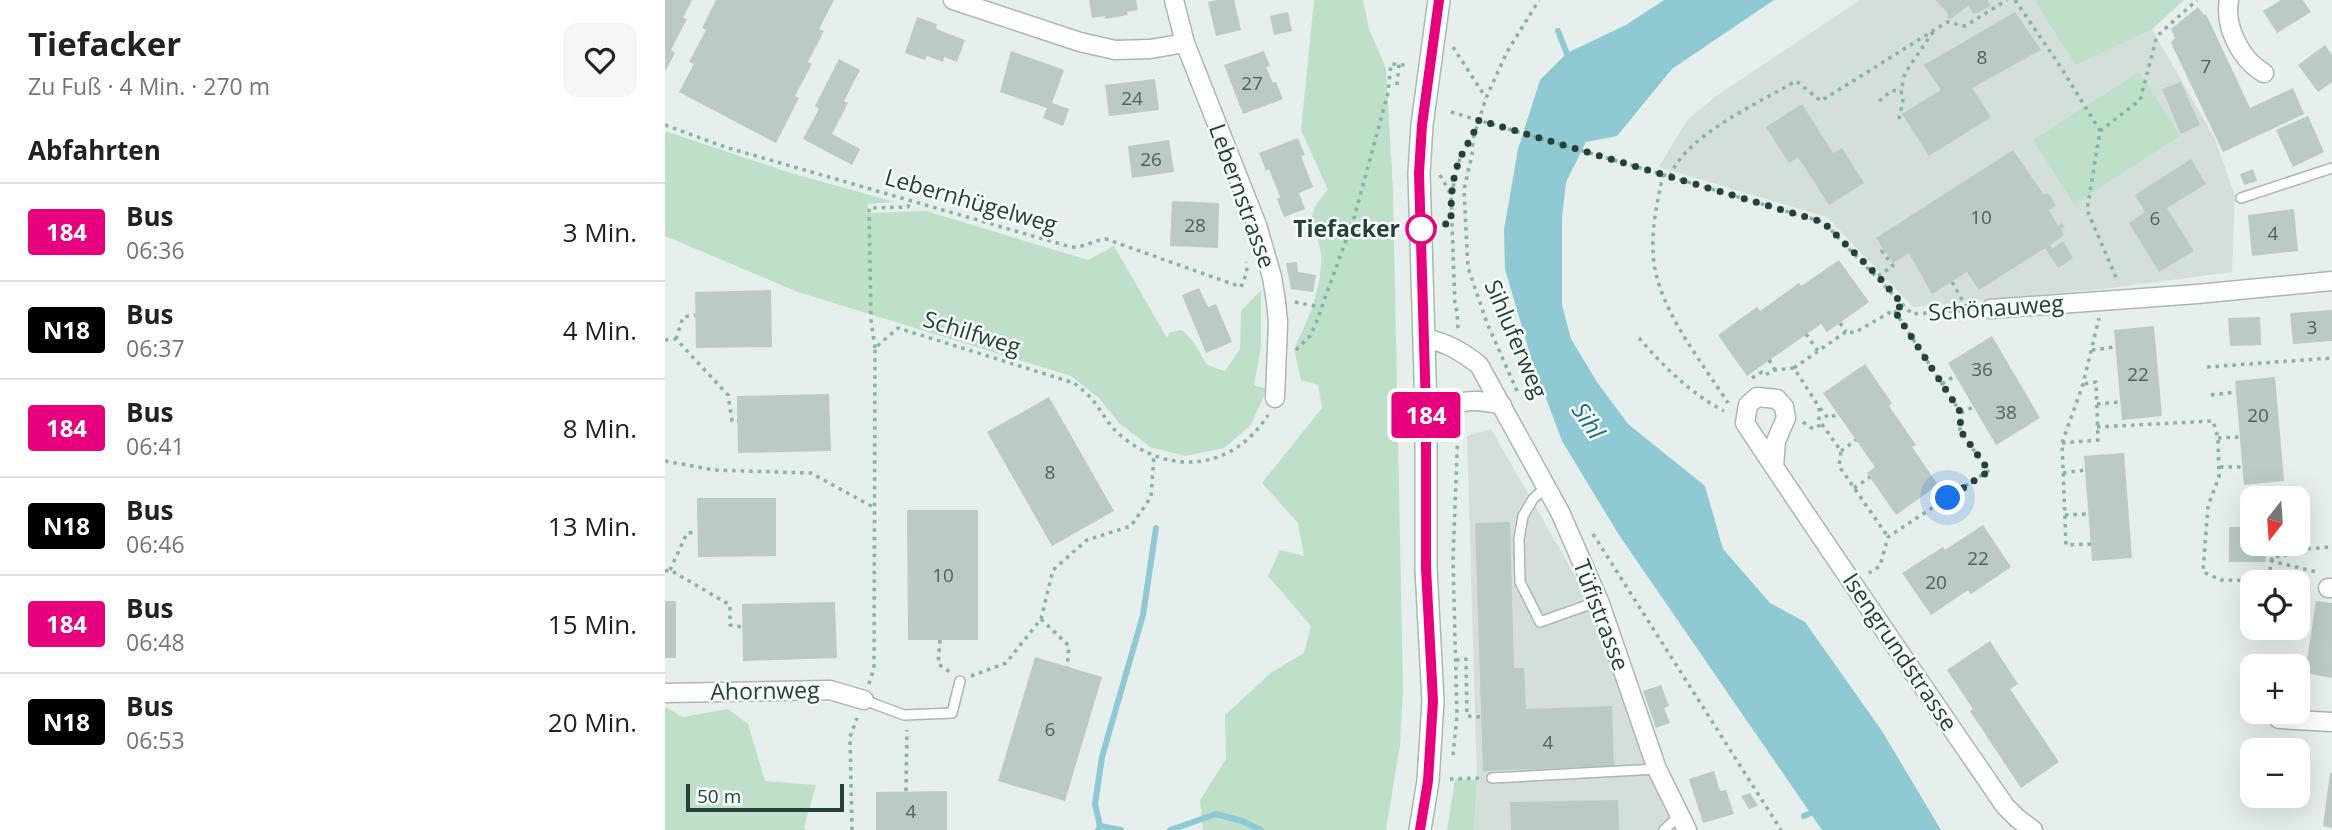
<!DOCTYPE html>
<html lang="de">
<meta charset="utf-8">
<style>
:root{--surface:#fff;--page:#f6f6f6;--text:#222;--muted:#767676;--line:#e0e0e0}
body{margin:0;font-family:"Open Sans",sans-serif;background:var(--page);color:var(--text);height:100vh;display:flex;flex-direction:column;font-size:26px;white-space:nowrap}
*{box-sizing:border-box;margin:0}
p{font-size:23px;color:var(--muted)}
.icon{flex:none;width:38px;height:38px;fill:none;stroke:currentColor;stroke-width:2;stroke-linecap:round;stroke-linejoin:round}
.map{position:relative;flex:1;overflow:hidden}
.panel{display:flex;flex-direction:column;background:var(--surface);width:665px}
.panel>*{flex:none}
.badge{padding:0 14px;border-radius:5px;font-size:24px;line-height:46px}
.needle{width:46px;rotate:197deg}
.buttons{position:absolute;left:1575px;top:486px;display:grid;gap:14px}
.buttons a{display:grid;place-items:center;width:70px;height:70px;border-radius:14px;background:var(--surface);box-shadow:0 7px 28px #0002;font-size:35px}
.scale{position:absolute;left:21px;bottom:18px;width:158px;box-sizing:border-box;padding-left:7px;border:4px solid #24423a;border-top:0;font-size:19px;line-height:24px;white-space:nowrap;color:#24423a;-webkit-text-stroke:5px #f7fbf9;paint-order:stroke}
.you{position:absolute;width:35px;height:35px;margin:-18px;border:5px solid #fff;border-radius:50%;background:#1a73e8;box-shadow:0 0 0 10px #1a73e833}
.map>.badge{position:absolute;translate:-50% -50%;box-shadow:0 0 0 4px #fff}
h2{padding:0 28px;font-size:26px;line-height:63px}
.round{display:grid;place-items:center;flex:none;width:74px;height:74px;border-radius:14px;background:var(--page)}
.headline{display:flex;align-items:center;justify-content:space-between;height:119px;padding:0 28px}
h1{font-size:33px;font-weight:700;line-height:52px}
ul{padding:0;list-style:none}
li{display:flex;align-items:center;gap:21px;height:98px;padding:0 28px;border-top:2px solid var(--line)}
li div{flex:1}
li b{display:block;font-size:26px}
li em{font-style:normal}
li .badge{min-width:77px;font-weight:700;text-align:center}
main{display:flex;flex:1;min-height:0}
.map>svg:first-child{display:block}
.built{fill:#d4dfda}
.green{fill:#bfe0c8}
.water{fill:#8ec9d4}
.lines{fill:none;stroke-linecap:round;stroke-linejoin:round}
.stream{stroke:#8ec9d4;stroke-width:6}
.building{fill:#bbcac4}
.service-casing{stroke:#a8b8b2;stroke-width:12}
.minor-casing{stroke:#a8b8b2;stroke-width:21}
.secondary-casing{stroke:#a4bbb3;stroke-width:24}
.path{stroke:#86b3a5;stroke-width:3.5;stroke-dasharray:3.5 5;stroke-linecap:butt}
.service{stroke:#fff;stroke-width:9}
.minor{stroke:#fff;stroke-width:18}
.secondary{stroke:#fff;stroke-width:21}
.line-casing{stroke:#fff;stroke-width:16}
.line{stroke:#e6007e;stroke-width:10}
.walk{stroke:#24423a;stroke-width:7;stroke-dasharray:0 12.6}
.stop-dot{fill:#fff;stroke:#e6007e;stroke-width:3.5}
.labels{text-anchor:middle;stroke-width:5;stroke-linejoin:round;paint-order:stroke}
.number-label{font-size:19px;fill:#4a645c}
.street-label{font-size:23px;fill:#24423a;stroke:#f7fbf9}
.stop-label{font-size:23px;font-weight:bold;fill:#24423a;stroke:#f7fbf9;text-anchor:end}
.water-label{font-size:24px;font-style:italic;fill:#1c6f80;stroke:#f7fbf9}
</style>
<main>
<section class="panel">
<div class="headline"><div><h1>Tiefacker</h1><p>Zu Fuß · 4 Min. · 270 m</p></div><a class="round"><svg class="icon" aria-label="heart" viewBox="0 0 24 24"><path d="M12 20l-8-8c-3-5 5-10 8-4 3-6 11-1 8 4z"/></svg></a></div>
<h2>Abfahrten</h2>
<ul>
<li><span class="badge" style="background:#e6007e;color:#fff">184</span><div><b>Bus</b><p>06:36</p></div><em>3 Min.</em></li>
<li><span class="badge" style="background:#000;color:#fff">N18</span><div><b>Bus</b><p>06:37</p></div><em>4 Min.</em></li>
<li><span class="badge" style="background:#e6007e;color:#fff">184</span><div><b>Bus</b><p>06:41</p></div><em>8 Min.</em></li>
<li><span class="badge" style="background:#000;color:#fff">N18</span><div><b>Bus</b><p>06:46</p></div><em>13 Min.</em></li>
<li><span class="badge" style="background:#e6007e;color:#fff">184</span><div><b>Bus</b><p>06:48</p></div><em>15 Min.</em></li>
<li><span class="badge" style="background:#000;color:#fff">N18</span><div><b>Bus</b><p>06:53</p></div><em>20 Min.</em></li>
</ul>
</section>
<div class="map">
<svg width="1667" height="830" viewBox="0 0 1667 830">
<rect width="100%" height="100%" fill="#e6efeb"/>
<path class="built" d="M1195,0H1519L1487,29L1550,139L1570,196L1567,272L1439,289L1248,307L1162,217L994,167L1022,120L1050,97Z
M826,429L912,579L1003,784L1030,830H809L812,780L802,436Z"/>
<path class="green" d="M649,0H698L704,29L721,68L728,190L738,688L735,745L721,830H538L535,800L561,759L560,715L607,672L639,653L646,626L603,576L615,550L639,556L633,523L597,483L657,408L653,385L636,380L629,349C642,322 654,296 656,265C659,231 630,224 663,190L636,130Z
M1369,0H1519L1487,29L1411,65Z
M1474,72L1515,136L1409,204L1368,140Z
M0,131L129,174L230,202L203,204L202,213L261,211L423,260L449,246L502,338L504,333L517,330L528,341L542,365L560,371L575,349L576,311L596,290V346L589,385L602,389L586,425L559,448L520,456L485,447L454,423L434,398L406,376L133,292L0,236Z
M0,707L18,717L63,709L83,724L100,781L151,785L139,828L141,830H0Z
M790,779L812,780L809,830H782Z"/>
<path class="water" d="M999,0H1109L1007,69L952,136L921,142L901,182L897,218V305L906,339L932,382L963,424L1040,486L1058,549L1105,603L1140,622L1217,731L1276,830H1157L954,535L897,441L867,361L840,269L839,230L853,149L875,80L902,53L961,25Z"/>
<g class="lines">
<path class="stream" d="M893,31L904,59
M1139,816L1153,810
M435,826L430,804L437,757L478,615L491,528
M433,830L435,826L456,830
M505,830L551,814L577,821L596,830"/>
</g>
<path class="building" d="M0,0H27L18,18L22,19L6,50L10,53L0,72Z
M51,0H169L154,29L159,31L143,62L147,64L130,96L134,98L111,143L14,92L29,64L24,62L41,30L37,28Z
M424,0H471L473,10L462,12L463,15L440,19V16L427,18Z
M551,0H569L576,30L551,36L543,2Z
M1270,0H1322L1326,6L1309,14L1303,6L1284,20L1282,12Z
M1616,0H1638L1646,12L1612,33L1598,11Z
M1533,7L1539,15L1541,14L1585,108L1628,88L1639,114L1558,152L1506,43L1510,38L1506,29Z
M623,12L627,31L609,35L605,16Z
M1350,12L1376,50L1307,88L1326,117L1264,156L1237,114L1276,90L1259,65Z
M252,17L272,24L271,29L300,40L292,62L279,57L278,62L262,56L260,60L240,53Z
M1660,45L1667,55V82L1653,92L1633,65Z
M346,51L399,70L387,103L404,109L398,126L378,118L382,108L335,92Z
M599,51L605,66L601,67L608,83L611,82L618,99L578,114L559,65Z
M174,59L195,70L179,101L183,103L167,134L195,149L187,165L138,139L154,109L150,106Z
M490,79L494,110L444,116L440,85Z
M1516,82L1535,125L1516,134L1497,89Z
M1137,104L1168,153L1177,148L1199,183L1164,205L1133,157L1124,163L1101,127Z
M1643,116L1659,152L1628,167L1611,130Z
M633,138L640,155L636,156L648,187L634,193L640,209L619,217L612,199L615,197L604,169L601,171L594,153Z
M504,140L509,172L467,178L463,146Z
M1348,150L1379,195L1383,193L1391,205L1384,210L1393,226L1397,223L1400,227L1396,229L1399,235L1385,245L1387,249L1398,241L1408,258L1393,268L1380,248L1314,290L1302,272L1267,294L1244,253L1228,263L1211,238Z
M1526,159L1541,184L1502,208L1529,251L1494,272L1464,223L1480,212L1470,195Z
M1588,169L1592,181L1579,185L1575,174Z
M507,201L554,203L553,248L505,246Z
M1629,209L1633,251L1587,256L1583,215Z
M1174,260L1204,302L1162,332L1156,324L1082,376L1053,335L1092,307L1095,311L1134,283L1136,286Z
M632,262L633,272L651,275L648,292L626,289L621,263Z
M534,288L543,307L551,304L567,342L541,353L517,295Z
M106,290L107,347L31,348L30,292Z
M1667,310V341L1628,344L1625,313Z
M1595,317L1596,345L1565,346L1563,318Z
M1489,326L1497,416L1457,420L1449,330Z
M1327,336L1375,418L1331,445L1283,363Z
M1200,364L1227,403L1224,406L1251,445L1247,447L1273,485L1231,515L1202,473L1210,467L1158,393Z
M1610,377L1619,481L1579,485L1570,381Z
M164,394L166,451L73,453L72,396Z
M384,397L449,511L387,546L322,432Z
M1459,453L1467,558L1427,561L1419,456Z
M32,498H111V556L33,557Z
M242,510H313V640H243Z
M845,522L849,668H859L861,709L947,706L949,766L818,771L810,523Z
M1318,525L1346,567L1306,594L1303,590L1266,615L1237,573L1278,547L1280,550Z
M1564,527H1587V544H1617V550L1601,551V562H1564Z
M0,601H11V658H0Z
M1651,601L1667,603V678L1640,673Z
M170,602L172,658L78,661L77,604Z
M1325,641L1353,684L1345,689L1394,762L1356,788L1305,711L1308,709L1282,670Z
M370,657L437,677L400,801L333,781Z
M996,685L1004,706L999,708L1005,723L991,728L978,691Z
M1049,771L1055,791L1061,790L1069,814L1038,823L1024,779Z
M1665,773H1667V828L1658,826Z
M282,791V830H211V792Z
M1085,793L1093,806L1084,809L1076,796Z
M953,800L954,830H846L845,802Z"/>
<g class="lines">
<g class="service-casing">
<path id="service" d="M1576,198L1667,168
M881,487L868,499L858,516L854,539L855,582L875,622L934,601
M199,700L239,715L287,713L295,681
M827,778L992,769
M999,830L1014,816"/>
</g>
<g class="minor-casing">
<path id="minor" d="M288,0L415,42L450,50L485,49L520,43
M509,0L520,43L592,225L607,277L611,302L613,322L610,398
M1564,0C1559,27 1576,60 1599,73
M1325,309L1532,294L1667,281
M760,338C782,343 796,351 814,365L895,512L934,601L992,769L1022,830
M761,427C792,401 796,396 837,405
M1109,467L1111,441L1121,418L1119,407L1112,399L1092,397L1083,405L1080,423C1165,552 1253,679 1340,806L1353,819L1368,830
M1663,588H1667
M0,693L165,690L199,700
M1614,719L1667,722"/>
</g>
<g class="secondary-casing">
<path id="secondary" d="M755,830L763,781L768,701L761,568V410L754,173L757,125L774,0"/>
</g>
<path class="path" d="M1350,0L1397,69L1435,131L1422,210L1453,282
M788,47L821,98
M732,85L734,64
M1214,101L1226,91L1236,90
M786,112L1158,222L1247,314L1308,310
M1234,119L1238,100L1236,90L1240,73L1268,32
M0,125L60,147L406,247C419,248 428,240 441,239L576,287L582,272L581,262
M1435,131L1475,100L1492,36L1532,0
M998,174C993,199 987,224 988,249C988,303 1035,359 1063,403
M775,175L786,195L790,306L792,311L793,329
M1005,176C1021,135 1094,103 1131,81L1156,101L1282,22L1300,26L1342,0
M786,195L795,158L806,141
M1213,276L1228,266L1217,251L1219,250
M1287,282L1303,310
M630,302L655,307
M1175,323L1181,332
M1141,334L1153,351
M974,338C999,367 1025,393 1059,411
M11,339L18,317L30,315
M0,340L11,339L63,395L67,421H73
M210,348L206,320L204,208L243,207L245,201
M631,350L645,336L651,323L689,218L723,93L726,64L741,65
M1427,350L1450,347
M1104,360L1110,370
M1542,367L1667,358
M1129,368L1182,331L1189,333L1229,310L1296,413L1295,430L1323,471L1223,537L1215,566L1204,573
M1087,378L1097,372L1100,375L1110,370L1129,368L1154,407V420L1176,451L1174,466L1223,537
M1277,384L1291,375
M852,391L822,323L803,268L799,190L807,154L808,139L821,98L842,52L874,0
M1546,395L1571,392
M1432,404L1455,402
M1155,408L1163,418L1173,414
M1296,413L1308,407
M1138,422L1148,429L1157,424
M1432,427L1548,421L1553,438L1554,477L1543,506L1538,572L1556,580L1604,581L1606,561L1652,572
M1553,438L1575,437
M1397,443L1433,440L1431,382L1419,384
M1176,451L1191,440
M0,461L49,470L146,473L210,508
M1555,467H1577
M1398,473L1420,470
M1189,488L1205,477
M1400,515L1423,514
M928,534L1116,830
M1426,544L1401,545L1397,443L1418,384L1434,318
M1606,561L1608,556L1618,557L1627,550L1667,547
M5,570L22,533L32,532
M0,571L5,570L65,605V625L77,627
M376,619L404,646L402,667
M275,640L273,664L285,672
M791,660L801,659L802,716L816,717
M306,676L341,663L376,619L388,570L422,540L466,526L486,497L489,455
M204,684L209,668L210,348L233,328L409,383C414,387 420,392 425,397C436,409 442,424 455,435C505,477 568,470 603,415
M788,755L792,716L788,560L793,427
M785,779L815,778
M241,791L242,730
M187,830L185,737L192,718"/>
<use href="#service" class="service"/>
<use href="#minor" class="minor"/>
<use href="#secondary" class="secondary"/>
</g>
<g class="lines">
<g class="line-casing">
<path id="line" d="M755,830L763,781L768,701L761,568V410L754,173L757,125L774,0"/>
</g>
<use href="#line" class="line"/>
<path class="walk" d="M756,229L786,223C786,201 786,182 794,161C800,146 808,137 814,120L1158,222L1213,276L1238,305L1229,310L1296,413L1295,430L1324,471L1283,498"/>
</g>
<circle class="stop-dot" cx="756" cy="229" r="14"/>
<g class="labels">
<g class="number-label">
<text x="1317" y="64">8</text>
<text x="1541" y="73">7</text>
<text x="587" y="90">27</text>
<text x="467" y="105">24</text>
<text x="486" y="166">26</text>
<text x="1316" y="224">10</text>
<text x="1490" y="225">6</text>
<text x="530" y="232">28</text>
<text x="1608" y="240">4</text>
<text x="1647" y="334">3</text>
<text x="1317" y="376">36</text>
<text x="1473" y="381">22</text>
<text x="1341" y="419">38</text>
<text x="1593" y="422">20</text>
<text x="385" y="479">8</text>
<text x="1313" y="565">22</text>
<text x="278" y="582">10</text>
<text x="1271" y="589">20</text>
<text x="385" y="736">6</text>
<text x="883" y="749">4</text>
<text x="246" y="818">4</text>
</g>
<g class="street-label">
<text transform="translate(577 196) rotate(70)" y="8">Lebernstrasse</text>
<text transform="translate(306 201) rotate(16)" y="8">Lebernhügelweg</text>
<text transform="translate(1331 308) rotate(-4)" y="8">Schönauweg</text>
<text transform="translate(307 333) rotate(17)" y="8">Schilfweg</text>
<text transform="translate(851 339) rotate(67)" y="8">Sihluferweg</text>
<text transform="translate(936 615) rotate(69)" y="8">Tüfistrasse</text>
<text transform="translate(1235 652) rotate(56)" y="8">Isengrundstrasse</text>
<text transform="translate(100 691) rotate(-1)" y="8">Ahornweg</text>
</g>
<g class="stop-label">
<text x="735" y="237">Tiefacker</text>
</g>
<g class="water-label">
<text transform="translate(923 421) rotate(56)" y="8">Sihl</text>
</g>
</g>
</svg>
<div class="buttons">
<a><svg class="needle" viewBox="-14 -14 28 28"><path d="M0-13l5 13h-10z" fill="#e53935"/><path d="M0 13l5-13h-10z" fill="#767676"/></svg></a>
<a><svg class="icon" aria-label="locate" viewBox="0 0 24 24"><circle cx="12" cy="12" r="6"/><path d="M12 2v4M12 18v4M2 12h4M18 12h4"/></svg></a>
<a>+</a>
<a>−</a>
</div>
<div class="scale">50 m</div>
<div class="you" style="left:1283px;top:498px"></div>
<b class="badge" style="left:761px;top:415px;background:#e6007e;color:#fff">184</b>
</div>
</main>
